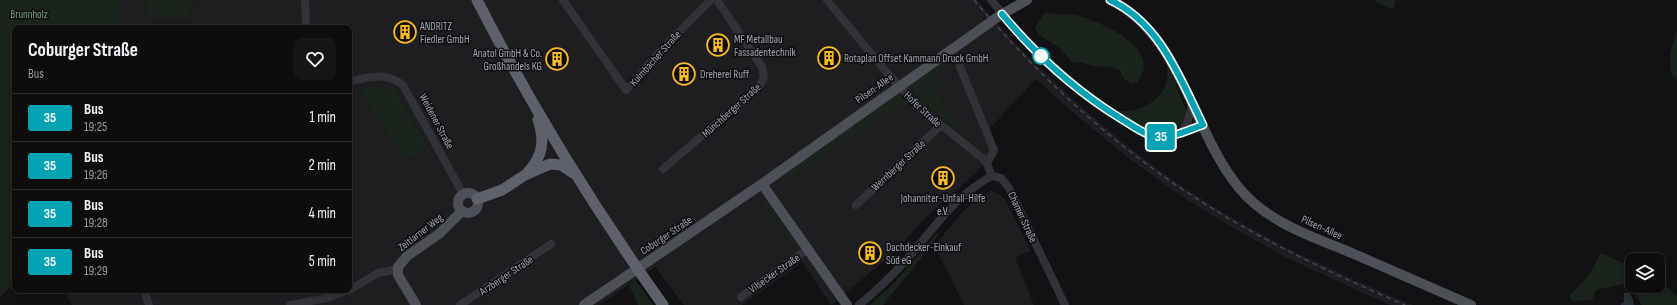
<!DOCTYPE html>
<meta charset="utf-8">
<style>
:root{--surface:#0e0d0e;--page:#171617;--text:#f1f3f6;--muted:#9b9c9e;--line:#2e2d2e}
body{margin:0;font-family:"Sofia Sans Condensed",sans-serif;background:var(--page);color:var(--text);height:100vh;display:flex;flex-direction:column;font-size:15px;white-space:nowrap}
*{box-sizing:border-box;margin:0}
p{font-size:13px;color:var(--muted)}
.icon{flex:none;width:22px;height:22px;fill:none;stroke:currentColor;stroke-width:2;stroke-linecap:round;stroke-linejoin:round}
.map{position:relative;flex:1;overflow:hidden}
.sheet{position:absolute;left:12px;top:25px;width:340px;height:268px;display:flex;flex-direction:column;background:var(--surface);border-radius:8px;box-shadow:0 2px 6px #0003,0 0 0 1px var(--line)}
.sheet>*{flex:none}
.badge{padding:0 8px;border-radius:3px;font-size:14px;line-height:26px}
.buttons{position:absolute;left:1625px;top:253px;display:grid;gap:8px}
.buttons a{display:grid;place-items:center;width:40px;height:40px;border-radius:8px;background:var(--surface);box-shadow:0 2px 6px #0003,0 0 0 1px var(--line);font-size:20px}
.map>.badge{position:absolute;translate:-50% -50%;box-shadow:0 0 0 2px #fff}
.round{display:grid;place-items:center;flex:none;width:42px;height:42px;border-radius:8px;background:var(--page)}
.headline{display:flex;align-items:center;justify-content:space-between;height:68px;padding:0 16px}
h1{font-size:19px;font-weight:700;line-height:30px}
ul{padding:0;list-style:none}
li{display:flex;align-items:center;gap:12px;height:48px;padding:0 16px;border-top:1px solid var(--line)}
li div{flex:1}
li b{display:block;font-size:15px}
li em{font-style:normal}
li .badge{min-width:44px;font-weight:700;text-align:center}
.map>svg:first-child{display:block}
.built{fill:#1e1d20;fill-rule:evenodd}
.green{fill:#1b231d}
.water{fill:#272f37}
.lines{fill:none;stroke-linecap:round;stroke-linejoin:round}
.minor{stroke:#323338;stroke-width:8}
.major{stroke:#4e5058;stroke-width:10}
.highway{stroke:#5e616a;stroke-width:11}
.rail{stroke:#474950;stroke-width:1.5;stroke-dasharray:5 4;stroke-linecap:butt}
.line-casing{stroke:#fff;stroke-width:9}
.line{stroke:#00a3b4;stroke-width:6}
.stop-dot{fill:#fff;stroke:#00a3b4;stroke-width:2}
.labels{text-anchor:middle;stroke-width:3;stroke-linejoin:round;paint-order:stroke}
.park-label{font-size:11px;fill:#77a17c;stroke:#0d0c0e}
.poi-label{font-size:11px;fill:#a2a7b5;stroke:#0d0c0e;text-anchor:start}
.street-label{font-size:11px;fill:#a2a7b5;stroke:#0d0c0e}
</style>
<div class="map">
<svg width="1677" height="305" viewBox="0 0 1677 305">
<rect width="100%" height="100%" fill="#121113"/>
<path class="built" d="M121,0H145L148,18H191L186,2L197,3L198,0H977L1019,47L1078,104L1135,152L1183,187L1224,213L1287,248L1373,288L1413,305H1390L1374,298L1283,256L1220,220L1178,194L1130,159L1071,111L1036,79L989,129L996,148L977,172L922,221L896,251L831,305L802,262L742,305H684L655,267L599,305H72L63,290H349V28H117L123,19ZM387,85L394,88L428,146L406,161L360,90Z
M992,190L1000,195L1005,200L1031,251L1015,257L1034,305H964L934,246L965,209L978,198Z"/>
<path class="green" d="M0,0H121L123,19L117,28H15V282L0,297Z
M145,0H198L197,3L186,2L192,18H147Z
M1373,0H1396L1393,10Z
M1046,12C1055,15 1064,13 1074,15C1095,19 1146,41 1144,67C1144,72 1140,77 1138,82L1132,84L1124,79L1121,75V71L1112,67L1093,66L1078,62L1073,63L1058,47L1039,35L1035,29L1038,22Z
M1677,29V81L1671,74L1670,54Z
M945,60L939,71L937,85L927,86L918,95L908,86Z
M1165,61L1171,72L1186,110V116L1178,128C1153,137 1134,123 1114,110C1143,116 1177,93 1165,61Z
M380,85H387L394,88L428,146L405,161L360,90Z
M928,88H937C942,115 968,133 986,151L955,128L919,97Z
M898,93L903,100L898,106L785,182L780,184L779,183L789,172Z
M763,199C772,206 799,241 796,251L765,204Z
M938,232L939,234L915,266L883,305H870L895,282Z
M1601,253L1632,267V286H1658V281L1665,285L1677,297V305H1642L1631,287L1623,284L1596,290L1592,300L1572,301L1569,296L1589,275Z
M635,280L653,305H638L629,285Z"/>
<path class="water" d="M1624,293H1629L1633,299L1634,305H1620L1624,302Z"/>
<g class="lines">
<path class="minor" d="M305,0L306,28
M563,0L626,90L669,42L711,0
M827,0L888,74L921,109L982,158L987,164L992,176
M991,0C1027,44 1068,83 1116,115C1129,124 1143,134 1159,136C1173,138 1190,130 1203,125
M960,67L994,150L987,164
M349,81C370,78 385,71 403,85L463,194
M1181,133L1188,121L1192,104
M663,169L758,88L764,78L762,67L717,0
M856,205L940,126
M144,290L149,305
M349,290L378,273L398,269
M741,297L808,249
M290,305L327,298L348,290
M460,305L551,244
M859,305C876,291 892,276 906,260C933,230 954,196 992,176L1001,178L1009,188L1065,305"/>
<path class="major" d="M1110,0C1183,35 1191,131 1240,189C1268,223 1314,237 1354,254C1393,271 1432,288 1471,305
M762,184L847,305
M458 203a10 10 0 1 1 20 0a10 10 0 1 1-20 0Z
M416,305L398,275V267L407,256L439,234L462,211
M584,305L762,184L999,16L1027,0"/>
<path class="highway" d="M477,0C531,106 594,208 663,305
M528,172C543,156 545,140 538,120
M477,199L502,190L525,175L550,164L561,165L573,173"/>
<path class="rail" d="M974,0C1034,71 1104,137 1182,189C1252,236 1328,272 1405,305"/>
</g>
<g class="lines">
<g class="line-casing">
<path id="line" d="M1002,14C1036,55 1077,92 1123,120C1134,127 1148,137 1162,137C1176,137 1190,129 1203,125C1180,78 1160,23 1110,0"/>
</g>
<use href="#line" class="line"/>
</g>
<defs>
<g id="building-ring" transform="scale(1.15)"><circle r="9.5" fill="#0d0c0e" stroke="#fdbd20" stroke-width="1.5"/><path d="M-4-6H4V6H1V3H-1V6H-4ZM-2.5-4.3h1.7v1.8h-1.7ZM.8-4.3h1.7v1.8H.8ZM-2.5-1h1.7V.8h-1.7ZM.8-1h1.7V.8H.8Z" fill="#fdbd20"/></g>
</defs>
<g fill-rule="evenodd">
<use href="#building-ring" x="405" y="32"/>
<use href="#building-ring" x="718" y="45"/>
<use href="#building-ring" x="829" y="58"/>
<use href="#building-ring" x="557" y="59"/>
<use href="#building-ring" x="684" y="74"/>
<use href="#building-ring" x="943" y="178"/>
<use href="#building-ring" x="870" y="253"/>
</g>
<circle class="stop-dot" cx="1041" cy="56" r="8"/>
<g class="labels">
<g class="park-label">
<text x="29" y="18">Brunnholz</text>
</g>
<g class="poi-label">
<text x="420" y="30">ANDRITZ<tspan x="420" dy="13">Fiedler GmbH</tspan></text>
<text x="734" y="43">MF Metallbau<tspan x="734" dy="13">Fassadentechnik</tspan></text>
<text x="542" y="57" text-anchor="end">Anatol GmbH &amp; Co.<tspan x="542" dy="13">Großhandels KG</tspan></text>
<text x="844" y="62">Rotaplan Offset Kammann Druck GmbH</text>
<text x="700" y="78">Dreherei Ruff</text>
<text x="943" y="202" text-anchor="middle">Johanniter-Unfall-Hilfe<tspan x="943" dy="13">e.V.</tspan></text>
<text x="886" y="251">Dachdecker-Einkauf<tspan x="886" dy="13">Süd eG</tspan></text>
</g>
<g class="street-label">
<text transform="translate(655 58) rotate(-48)" y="4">Kulmbacher Straße</text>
<text transform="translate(874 88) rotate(-35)" y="4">Pilsen-Allee</text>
<text transform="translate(923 109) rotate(43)" y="4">Hofer Straße</text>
<text transform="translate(731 110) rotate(-42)" y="4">Münchberger Straße</text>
<text transform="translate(437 121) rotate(62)" y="4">Weidener Straße</text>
<text transform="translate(898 165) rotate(-43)" y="4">Wernberger Straße</text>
<text transform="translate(1023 217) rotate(65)" y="4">Chamer Straße</text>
<text transform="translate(1322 227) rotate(24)" y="4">Pilsen-Allee</text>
<text transform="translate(420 232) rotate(-38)" y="4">Zeitlarner Weg</text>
<text transform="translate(666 235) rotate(-34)" y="4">Coburger Straße</text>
<text transform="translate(774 273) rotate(-35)" y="4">Vilsecker Straße</text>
<text transform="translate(506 275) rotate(-34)" y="4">Arzberger Straße</text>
</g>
</g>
</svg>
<div class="buttons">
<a><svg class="icon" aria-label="layers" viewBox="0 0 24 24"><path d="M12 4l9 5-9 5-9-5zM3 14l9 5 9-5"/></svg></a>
</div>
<b class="badge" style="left:1161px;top:137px;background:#00a3b4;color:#fff">35</b>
<section class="sheet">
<div class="headline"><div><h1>Coburger Straße</h1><p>Bus</p></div><a class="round"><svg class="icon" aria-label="heart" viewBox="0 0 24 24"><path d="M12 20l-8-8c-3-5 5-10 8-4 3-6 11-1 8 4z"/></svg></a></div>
<ul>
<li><span class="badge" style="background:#00a3b4;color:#fff">35</span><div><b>Bus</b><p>19:25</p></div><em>1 min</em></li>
<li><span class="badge" style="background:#00a3b4;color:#fff">35</span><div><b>Bus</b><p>19:26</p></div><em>2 min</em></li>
<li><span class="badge" style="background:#00a3b4;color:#fff">35</span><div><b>Bus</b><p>19:28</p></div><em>4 min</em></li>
<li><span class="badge" style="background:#00a3b4;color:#fff">35</span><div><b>Bus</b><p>19:29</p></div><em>5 min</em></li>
</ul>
</section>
</div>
